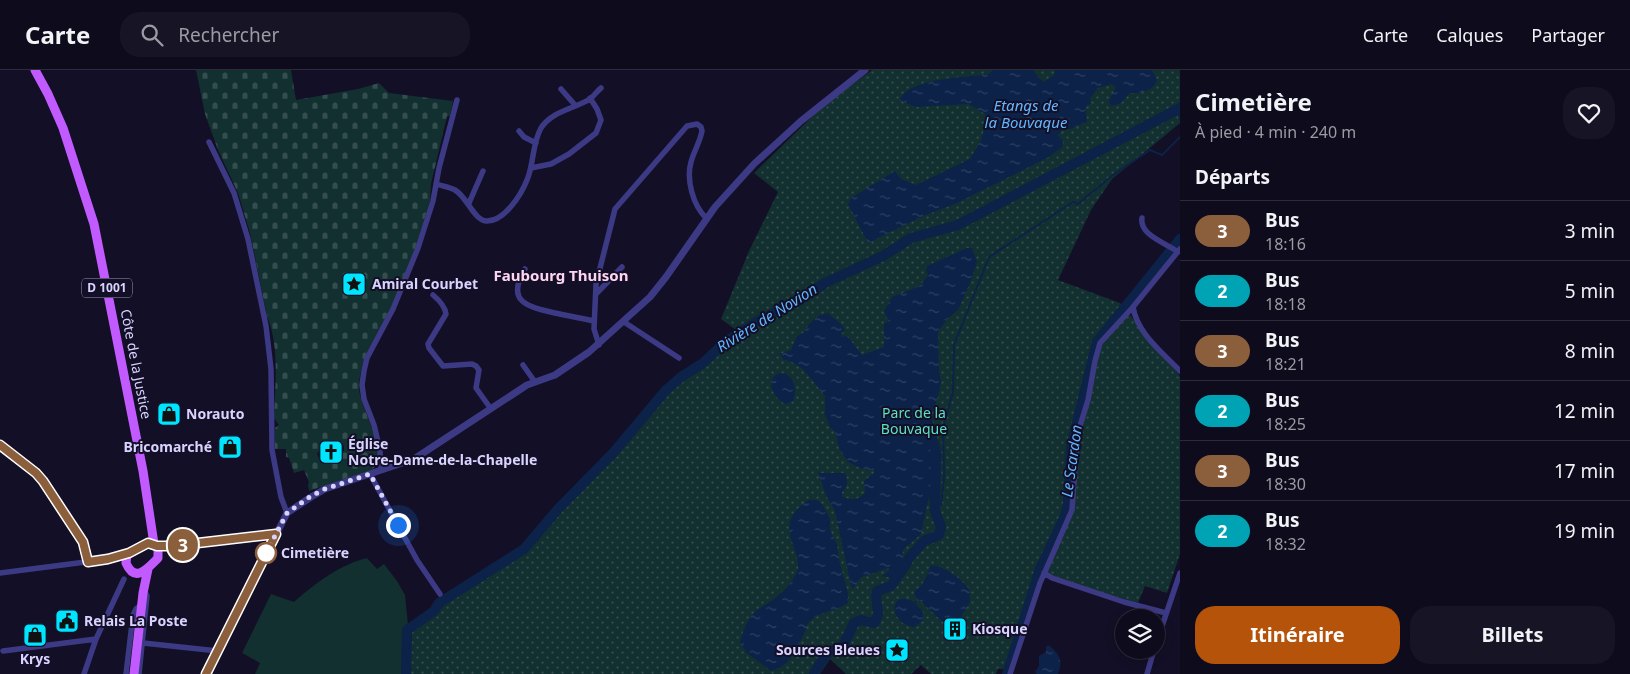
<!DOCTYPE html>
<html lang="fr">
<meta charset="utf-8">
<style>
:root{--surface:#0e0b1c;--page:#171425;--text:#f1f3f6;--muted:#9b9ba3;--line:#2e2b3b;--accent:#b45309}
body{margin:0;font-family:"Noto Sans",sans-serif;background:var(--page);color:var(--text);height:100vh;display:flex;flex-direction:column;font-size:19px;white-space:nowrap}
*{box-sizing:border-box;margin:0}
p{font-size:16px;color:var(--muted)}
.icon{flex:none;width:28px;height:28px;fill:none;stroke:currentColor;stroke-width:2;stroke-linecap:round;stroke-linejoin:round}
.map{position:relative;flex:1;overflow:hidden}
.sheet{display:flex;flex-direction:column;background:var(--surface);width:450px}
.sheet>*{flex:none}
.badge{padding:0 10px;border-radius:16px;font-size:18px;line-height:32px}
.fabs{position:absolute;left:1115px;top:539px;display:grid;gap:10px}
.fabs a{display:grid;place-items:center;width:50px;height:50px;border-radius:50%;background:var(--surface);box-shadow:0 2px 12px #0003,0 0 0 1px var(--line);font-size:25px}
.you{position:absolute;width:25px;height:25px;margin:-12px;border:4px solid #fff;border-radius:50%;background:#1a73e8;box-shadow:0 0 0 8px #1a73e833}
.map>.badge{position:absolute;translate:-50% -50%;box-shadow:0 0 0 2px #fff}
h2{padding:0 15px;font-size:19px;line-height:45px}
.round{display:grid;place-items:center;flex:none;width:52px;height:52px;border-radius:20px;background:var(--page)}
.headline{display:flex;align-items:center;justify-content:space-between;height:85px;padding:0 15px}
h1{font-size:24px;font-weight:700;line-height:38px}
.button{display:flex;gap:10px;margin-top:auto;padding:10px 15px}
.button a{flex:1;height:58px;border-radius:20px;background:var(--accent);color:#fff;font-size:20px;font-weight:700;line-height:58px;text-align:center}
.button a+a{background:var(--page);color:var(--text)}
ul{padding:0;list-style:none}
li{display:flex;align-items:center;gap:15px;height:60px;padding:0 15px;border-top:1px solid var(--line)}
li div{flex:1}
li b{display:block;font-size:19px}
li em{font-style:normal}
li .badge{min-width:55px;font-weight:700;text-align:center}
header{display:flex;align-items:center;gap:30px;box-sizing:border-box;height:70px;padding:0 25px;background:var(--surface);border-bottom:1px solid var(--line)}
header strong{font-size:24px}
nav{display:flex;gap:28px;margin-inline-start:auto;font-size:18px}
.search{width:350px;height:45px;background:var(--page);display:flex;align-items:center;gap:12px;box-sizing:border-box;padding:0 18px;border-radius:20px;color:var(--muted);font-size:19px}
main{display:flex;flex:1;min-height:0}
.map>svg:first-child{display:block}
.green{fill:#12302f}
.cemetery{fill:url(#cemetery-stones);fill-rule:evenodd}
.park{fill:url(#park-dots)}
.water{fill:url(#water-ripples)}
.lines{fill:none;stroke-linecap:round;stroke-linejoin:round}
.stream{stroke:#0c2248;stroke-width:2}
.river{stroke:#0c2248;stroke-width:10}
.minor{stroke:#3d3a85;stroke-width:5.5}
.tertiary{stroke:#3d3a85;stroke-width:7}
.primary{stroke:#c25bff;stroke-width:9}
.line-casing{stroke:#fff;stroke-width:11}
.line{stroke:#8b5e3c;stroke-width:8}
.walk{stroke:#d9d4ff;stroke-width:5;stroke-dasharray:0 9}
.stop-dot{fill:#fff;stroke:#8b5e3c;stroke-width:2.5}
.labels{text-anchor:middle;stroke-width:4;stroke-linejoin:round;paint-order:stroke}
.shield{fill:#130f26;stroke:#9e99be;stroke-width:1}
.shield-label{font-size:12px;font-weight:bold;fill:#d9d4ff}
.poi-label{font-size:14px;font-weight:bold;fill:#d9d4ff;stroke:#130f26;text-anchor:start}
.street-label{font-size:14px;fill:#d9d4ff;stroke:#130f26}
.park-label{font-size:14px;fill:#5fe0c0;stroke:#130f26}
.stop-label{font-size:14px;font-weight:bold;fill:#d9d4ff;stroke:#130f26;text-anchor:start}
.water-label{font-size:15px;font-style:italic;fill:#62b6ff;stroke:#130f26}
.neighbourhood-label{font-size:15px;font-weight:bold;fill:#ffd6f0;stroke:#130f26}
</style>
<header>
<strong>Carte</strong>
<div class="search"><svg class="icon" aria-label="search" viewBox="0 0 24 24"><circle cx="10" cy="10" r="6"/><path d="M15 15l6 6"/></svg>Rechercher</div>
<nav><a>Carte</a><a>Calques</a><a>Partager</a></nav>
</header>
<main>
<div class="map">
<svg width="1180" height="604" viewBox="0 0 1180 604">
<defs>
<pattern id="cemetery-stones" width="16" height="16" patternUnits="userSpaceOnUse" patternTransform="scale(1.25)"><rect width="16" height="16" fill="#12302f"/><path d="M2 7V4a2 2 0 0 1 4 0v3zM10 15v-3a2 2 0 0 1 4 0v3z" fill="#344d4e"/></pattern>
<pattern id="park-dots" width="8" height="8" patternUnits="userSpaceOnUse" patternTransform="scale(1.25)"><rect width="8" height="8" fill="#12302f"/><path d="M2 2h.1M6 6h.1" fill="none" stroke="#344d4e" stroke-width="1.8" stroke-linecap="round"/></pattern>
<pattern id="water-ripples" width="26" height="14" patternUnits="userSpaceOnUse" patternTransform="scale(1.25)"><rect width="26" height="14" fill="#0c2248"/><path d="M2 4q2-2 4 0t4 0M15 11q2-2 4 0t4 0" fill="none" stroke="#2f4163"/></pattern>
</defs>
<rect width="100%" height="100%" fill="#130f26"/>
<path class="green" d="M367,488L377,499L384,494L397,511L405,525L408,555L402,569V604H255L260,593L242,583L271,524L294,532C314,514 341,494 367,488Z"/>
<path class="cemetery" d="M196,0H291L296,30L358,19L379,13L389,23L453,31L450,46H447L431,114L430,131L405,212L367,282C363,293 359,305 359,317C359,338 390,381 373,399L309,421L308,415L309,412L304,400L294,403L289,388L286,387V379H275V358L279,355L274,348C275,314 280,278 267,246L250,163L238,123L218,80L205,44ZM335,371H340L344,376V381L322,388L323,393H321L317,384L320,380L331,378L330,374Z"/>
<path class="park" d="M872,0H1180V53L1112,109L1091,140L1058,210L1120,233L1180,306V484L1167,523L1145,516L1138,533L1041,505L1009,599H998L996,604H931L921,595L911,604H846L830,589L820,604H409L412,559L436,544L443,536L440,530L523,476L556,438L611,381L665,319L681,305L701,292L736,260L721,249L749,181L778,122L754,103L823,36Z"/>
<path class="water" d="M993,0H1033L1039,8L1044,12L1055,4V0H1152L1155,5L1157,12C1150,22 1141,23 1130,23L1121,33L1111,36L1109,31L1116,17L1111,14L1098,18L1090,28L1091,33L1085,37L1087,50L1086,52L1070,59H1063L1058,65L1063,72L1062,77L1049,87L955,134L923,146L868,173L848,134L851,128L895,101L901,109L916,115L970,89L981,70L988,46L969,34L916,37L899,30C902,26 906,21 910,19C934,7 963,8 989,4Z
M967,178H972L977,192L970,213L958,240L947,249L938,262L939,301L941,311L938,327L932,343L933,360L931,385V425L928,431L921,464L903,480L902,495L892,508L882,506L889,501V498C879,500 871,505 861,507L853,519L851,516L835,441L826,425L818,403H845C848,410 848,417 842,422V427C852,430 857,431 865,423L864,411L874,403L873,400L862,399L848,392L839,378L835,362L830,357L825,344V326C814,313 802,292 784,290L780,284L791,280L797,266L803,263L810,253L818,246L828,243C834,250 841,251 845,260L841,264L842,267L847,266L862,285L884,277V253L889,252L884,241L892,227L920,216L928,205L926,200L927,196Z
M780,303C794,303 798,320 793,331L786,334C774,329 763,309 780,303Z
M808,430H817L823,435L830,449V460L837,474L839,490L848,523V533C837,541 819,541 810,551C807,553 806,558 805,561C797,578 791,596 771,601L747,583L740,573C742,563 746,553 752,545C756,540 763,537 768,533C779,526 791,515 797,502C799,497 798,493 797,487C788,459 782,450 808,430Z
M931,495C947,497 958,507 969,519L970,532L958,552L946,555L919,530L915,533L923,542V550L915,557C888,555 888,518 914,532L917,530L914,522C924,514 927,506 931,495Z
M1048,575C1060,583 1063,592 1058,604H1037L1035,602L1039,596V586L1046,582V577Z"/>
<g class="lines">
<path class="stream" d="M1177,40L1180,49
M941,435L944,408L943,357L953,322L954,275L989,187L1073,132L1078,134L1113,105L1150,80L1162,85L1180,67
M935,441L937,439"/>
<path class="river" d="M406,604L407,560L434,541L439,533L524,479L558,439L613,383L666,320L681,307L703,293L725,272L758,251L798,231L825,213L883,186L911,168L958,155L1180,38
M814,604C823,588 825,582 843,576L854,553L861,550L874,553C883,542 873,532 877,521L891,516L905,496L909,488L924,471L939,465L941,457L935,441V430L936,382L929,356
M1007,604L1040,499L1065,446L1068,434L1071,377L1097,272L1180,169"/>
<path class="minor" d="M561,19L575,35
M519,61L524,67L536,73
M209,72L234,123L248,169L266,256L271,299L272,380L281,427L287,443
M531,98L551,94L569,84L596,63L601,50L597,39L590,28
M436,114C442,116 449,117 455,120C467,127 474,150 486,151C504,152 521,125 527,110C534,94 532,74 541,58C552,41 574,39 590,29C594,26 597,21 601,18
M469,133L483,101
M1142,148C1139,165 1166,173 1178,182
M525,199C505,232 528,237 555,243C568,246 581,248 594,251
M596,224L622,197
M433,225C439,230 445,236 446,244L428,274L429,278L443,296L472,294L476,296L479,300L476,318L491,339
M1133,237C1137,263 1162,282 1180,301
M624,252L679,288
M599,275L594,259L596,214L615,139L687,56L697,54L701,57L702,61C700,72 694,81 691,92C686,110 693,135 706,148
M523,295L535,312
M0,375L36,403L43,411L83,472L88,491
M381,400L380,380L374,355L364,329L362,315L364,301L367,288L393,239L418,178L433,131L439,98L457,30
M370,404L417,490L440,524
M0,503L109,489L129,483
M1044,503L1052,508L1124,532L1166,543
M143,573L218,581
M1156,574L1180,503
M3,581L96,569
M84,604L96,569L124,509
M126,604L133,545L136,539L141,535
M139,604L147,526L144,520
M1010,604L1040,513L1072,440L1077,371L1080,356L1088,330L1095,291L1100,273L1133,237L1180,179
M1147,604L1154,580"/>
<path class="tertiary" d="M157,476H172L276,464
M206,604L287,443L311,427L325,419L414,389L527,315L555,305L589,282L650,227L666,207L715,137L754,94L801,51L865,0"/>
<path class="primary" d="M35,0L48,24L63,58L94,154L143,401L154,474
M148,473L154,474L158,479V488C148,498 135,514 126,493L127,485Z
M134,604L143,523L148,499"/>
</g>
<g class="lines">
<g class="line-casing">
<path id="line" d="M0,375L36,403L43,411L83,472L88,492L108,489L129,483L148,473L157,476H172L276,464L206,604"/>
</g>
<use href="#line" class="line"/>
<path class="walk" d="M266,483L287,443L311,426L325,419L370,404L398,455"/>
</g>
<defs>
<g id="sight-square" transform="scale(1.25)"><rect x="-9" y="-9" width="18" height="18" rx="4" fill="#00e5ff" stroke="#130f26"/><path d="M0-6L1.8-2.2L6-1.7L2.9 1.2L3.7 5.4L0 3.3L-3.7 5.4L-2.9 1.2L-6-1.7L-1.8-2.2Z" fill="#111"/></g>
<g id="shop-square" transform="scale(1.25)"><rect x="-9" y="-9" width="18" height="18" rx="4" fill="#00e5ff" stroke="#130f26"/><path d="M-5-2.5h2.3a2.7 3.5 0 0 1 5.4 0H5L5.5 6h-11ZM-1.5-2.5h3a1.5 2.3 0 0 0-3 0Z" fill="#111"/></g>
<g id="church-square" transform="scale(1.25)"><rect x="-9" y="-9" width="18" height="18" rx="4" fill="#00e5ff" stroke="#130f26"/><path d="M-1.2-6h2.4v3.5h3.3v2.4h-3.3V6h-2.4V-.1h-3.3v-2.4h3.3Z" fill="#111"/></g>
<g id="civic-square" transform="scale(1.25)"><rect x="-9" y="-9" width="18" height="18" rx="4" fill="#00e5ff" stroke="#130f26"/><path d="M-.6-6.5H3V-4.5H.6V-3L4-1V1h2V6H-6V1h2V-1L-.6-3ZM-1.2 2.5V6h2.4V2.5Z" fill="#111"/></g>
<g id="building-square" transform="scale(1.25)"><rect x="-9" y="-9" width="18" height="18" rx="4" fill="#00e5ff" stroke="#130f26"/><path d="M-4-6H4V6H1V3H-1V6H-4ZM-2.5-4.3h1.7v1.8h-1.7ZM.8-4.3h1.7v1.8H.8ZM-2.5-1h1.7V.8h-1.7ZM.8-1h1.7V.8H.8Z" fill="#111"/></g>
</defs>
<g fill-rule="evenodd">
<use href="#sight-square" x="354" y="214"/>
<use href="#shop-square" x="169" y="344"/>
<use href="#shop-square" x="230" y="377"/>
<use href="#church-square" x="331" y="382"/>
<use href="#civic-square" x="67" y="551"/>
<use href="#building-square" x="955" y="559"/>
<use href="#shop-square" x="35" y="565"/>
<use href="#sight-square" x="897" y="580"/>
</g>
<circle class="stop-dot" cx="266" cy="483" r="10"/>
<g class="labels">
<rect class="shield" x="82" y="208.5" width="50" height="19" rx="4"/>
<g class="shield-label">
<text x="107" y="222">D 1001</text>
</g>
<g class="poi-label">
<text x="372" y="219">Amiral Courbet</text>
<text x="186" y="349">Norauto</text>
<text x="348" y="379">Église<tspan x="348" dy="16">Notre-Dame-de-la-Chapelle</tspan></text>
<text x="212" y="382" text-anchor="end">Bricomarché</text>
<text x="84" y="556">Relais La Poste</text>
<text x="972" y="564">Kiosque</text>
<text x="880" y="585" text-anchor="end">Sources Bleues</text>
<text x="35" y="594" text-anchor="middle">Krys</text>
</g>
<g class="street-label">
<text transform="translate(136 294) rotate(79)" y="5">Côte de la Justice</text>
</g>
<g class="park-label">
<text x="914" y="348">Parc de la<tspan x="914" dy="16">Bouvaque</tspan></text>
</g>
<g class="stop-label">
<text x="281" y="488">Cimetière</text>
</g>
<g class="water-label">
<text x="1026" y="41">Etangs de<tspan x="1026" dy="17">la Bouvaque</tspan></text>
<text transform="translate(767 248) rotate(-32)" y="5">Rivière de Novion</text>
<text transform="translate(1072 391) rotate(-82)" y="5">Le Scardon</text>
</g>
<g class="neighbourhood-label">
<text x="561" y="211">Faubourg Thuison</text>
</g>
</g>
</svg>
<div class="fabs">
<a><svg class="icon" aria-label="layers" viewBox="0 0 24 24"><path d="M12 4l9 5-9 5-9-5zM3 14l9 5 9-5"/></svg></a>
</div>
<div class="you" style="left:398px;top:455px"></div>
<b class="badge" style="left:183px;top:475px;background:#8b5e3c;color:#fff">3</b>
</div>
<section class="sheet">
<div class="headline"><div><h1>Cimetière</h1><p>À pied · 4 min · 240 m</p></div><a class="round"><svg class="icon" aria-label="heart" viewBox="0 0 24 24"><path d="M12 20l-8-8c-3-5 5-10 8-4 3-6 11-1 8 4z"/></svg></a></div>
<h2>Départs</h2>
<ul>
<li><span class="badge" style="background:#8b5e3c;color:#fff">3</span><div><b>Bus</b><p>18:16</p></div><em>3 min</em></li>
<li><span class="badge" style="background:#00a3b4;color:#fff">2</span><div><b>Bus</b><p>18:18</p></div><em>5 min</em></li>
<li><span class="badge" style="background:#8b5e3c;color:#fff">3</span><div><b>Bus</b><p>18:21</p></div><em>8 min</em></li>
<li><span class="badge" style="background:#00a3b4;color:#fff">2</span><div><b>Bus</b><p>18:25</p></div><em>12 min</em></li>
<li><span class="badge" style="background:#8b5e3c;color:#fff">3</span><div><b>Bus</b><p>18:30</p></div><em>17 min</em></li>
<li><span class="badge" style="background:#00a3b4;color:#fff">2</span><div><b>Bus</b><p>18:32</p></div><em>19 min</em></li>
</ul>
<div class="button"><a>Itinéraire</a><a>Billets</a></div>
</section>
</main>
